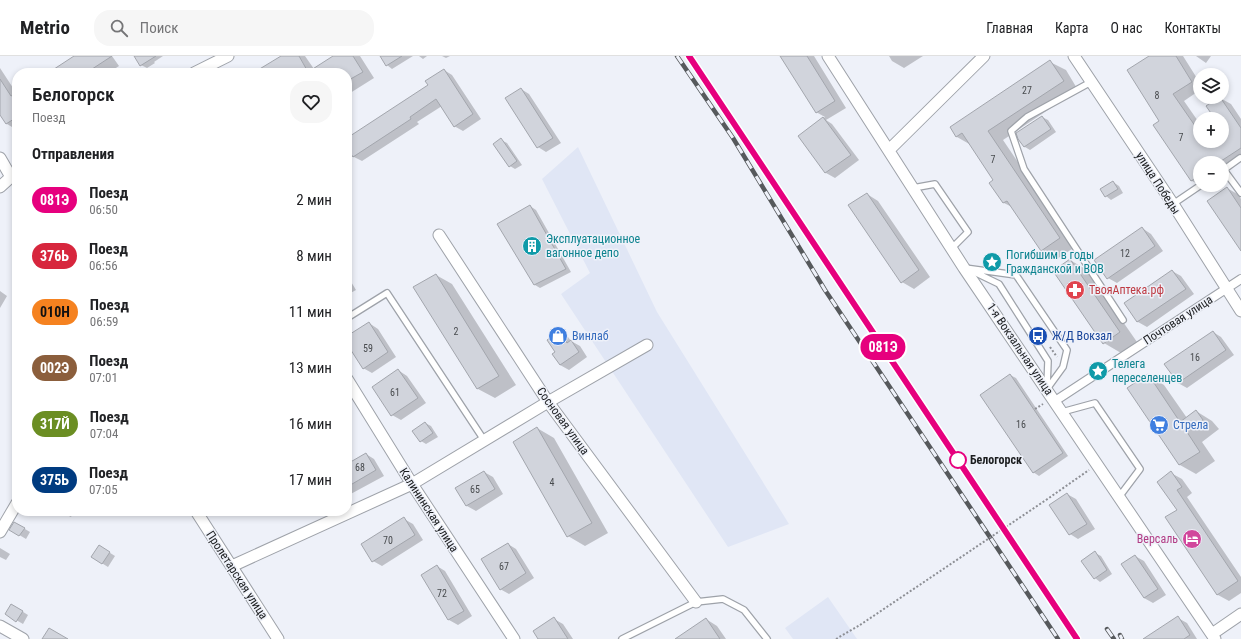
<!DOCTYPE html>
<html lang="ru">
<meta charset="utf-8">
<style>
:root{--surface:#fff;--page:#f6f6f6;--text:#202124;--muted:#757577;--line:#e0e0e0}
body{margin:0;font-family:"Roboto Condensed",sans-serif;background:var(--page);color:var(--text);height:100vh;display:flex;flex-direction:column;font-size:15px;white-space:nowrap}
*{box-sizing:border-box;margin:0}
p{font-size:13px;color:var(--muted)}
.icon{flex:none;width:22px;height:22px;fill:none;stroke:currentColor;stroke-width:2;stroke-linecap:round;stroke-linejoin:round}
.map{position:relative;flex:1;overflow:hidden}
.details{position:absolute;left:12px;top:12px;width:340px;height:448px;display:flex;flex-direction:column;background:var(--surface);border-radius:16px;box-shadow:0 2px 6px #0003}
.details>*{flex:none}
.badge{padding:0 8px;border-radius:13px;font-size:14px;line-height:26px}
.buttons{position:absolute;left:1193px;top:12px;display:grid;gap:8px}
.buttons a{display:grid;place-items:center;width:36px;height:36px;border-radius:50%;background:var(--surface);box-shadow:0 2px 6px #0003;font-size:20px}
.map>.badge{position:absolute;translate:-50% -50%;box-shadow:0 0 0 2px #fff}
h2{padding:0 20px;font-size:15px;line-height:36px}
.round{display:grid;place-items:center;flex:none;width:42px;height:42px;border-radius:16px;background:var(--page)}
.summary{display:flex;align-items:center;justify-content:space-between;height:68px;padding:0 20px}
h1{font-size:19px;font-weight:600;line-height:30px}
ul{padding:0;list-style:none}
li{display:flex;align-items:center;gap:12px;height:56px;padding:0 20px}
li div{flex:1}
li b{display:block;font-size:15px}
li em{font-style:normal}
li .badge{min-width:44px;font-weight:700;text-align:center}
header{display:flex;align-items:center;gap:24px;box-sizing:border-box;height:56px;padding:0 20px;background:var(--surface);border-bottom:1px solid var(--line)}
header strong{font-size:19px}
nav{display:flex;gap:22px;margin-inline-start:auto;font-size:14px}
.search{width:280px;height:36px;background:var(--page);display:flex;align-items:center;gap:10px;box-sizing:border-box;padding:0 14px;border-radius:16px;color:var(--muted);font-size:15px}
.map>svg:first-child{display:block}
.built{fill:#e0e6f5}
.shadow{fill:#0003}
.building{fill:#d1d4dc;stroke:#a3a6ad}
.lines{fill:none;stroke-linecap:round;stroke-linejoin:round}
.service-casing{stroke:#9ea2a9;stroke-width:8}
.pedestrian-casing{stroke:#9ea2a9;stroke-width:10}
.minor-casing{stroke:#9ea2a9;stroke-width:13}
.path{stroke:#8d8f95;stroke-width:2;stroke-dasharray:2 2;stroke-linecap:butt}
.service{stroke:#fff;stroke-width:5.5}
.pedestrian{stroke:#fff;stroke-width:8}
.minor{stroke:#fff;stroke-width:11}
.rail-casing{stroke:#56595c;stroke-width:4.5}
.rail{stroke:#eef1f9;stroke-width:3;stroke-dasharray:9;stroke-linecap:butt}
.path-bridge{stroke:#8d8f95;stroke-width:2;stroke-dasharray:2 2;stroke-linecap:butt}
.line-casing{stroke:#fff;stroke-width:9}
.line{stroke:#e6007e;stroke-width:6}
.stop-dot{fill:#fff;stroke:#e6007e;stroke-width:2}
.labels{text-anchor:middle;stroke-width:3;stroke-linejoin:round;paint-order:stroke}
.number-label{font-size:10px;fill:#484b4e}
.street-label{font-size:12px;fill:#1b1d1f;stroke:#eef1f9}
.culture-label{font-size:12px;fill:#0d838f;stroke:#eef1f9;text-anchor:start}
.health-label{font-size:12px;fill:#be3a42;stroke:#eef1f9;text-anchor:start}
.shop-label{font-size:12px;fill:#366cbe;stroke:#eef1f9;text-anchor:start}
.transit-label{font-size:12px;fill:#164399;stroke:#eef1f9;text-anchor:start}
.stop-label{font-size:12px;font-weight:bold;fill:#1b1d1f;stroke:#eef1f9;text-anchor:start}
.hotel-label{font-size:12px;fill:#b23c85;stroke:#eef1f9;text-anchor:end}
</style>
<header>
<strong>Metrio</strong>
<div class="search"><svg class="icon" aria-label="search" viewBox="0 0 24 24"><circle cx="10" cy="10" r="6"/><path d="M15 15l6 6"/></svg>Поиск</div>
<nav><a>Главная</a><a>Карта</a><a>О нас</a><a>Контакты</a></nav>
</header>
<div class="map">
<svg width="1241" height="583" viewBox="0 0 1241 583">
<rect width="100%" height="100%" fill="#eef1f9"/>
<path class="built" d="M578,91L657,256L789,468L728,491L561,238L590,217L542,123Z
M828,541L857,583H793L785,572Z"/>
<path class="shadow" d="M76,0H112L119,10L108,17H50Z
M135,0H163L154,6L155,7L147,12L141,9Z
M283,0H305L314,13L335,0H360L374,22L347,39V17H255Z
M385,0H413L392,13L387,9Z
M419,0H427L423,3Z
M442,0H450L446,2Z
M782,0H814L846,52L826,64L832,68L859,104L835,122L826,117L799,80L825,61L816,56Z
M889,0H923L904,12L892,5Z
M1150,0H1183L1200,27V34L1184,45L1200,68V85H1222V63H1216L1220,42L1231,48L1241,63V106L1222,119V107H1200V129H1207L1204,131L1192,125L1154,69L1161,65Z
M1196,0H1211L1206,7Z
M1050,6L1066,14L1078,34L1003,84L1075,191L1057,203L1042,194L1014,152L1004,147L991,127L995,124L971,89L957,81L951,72Z
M0,12L17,38V74L7,68L0,57Z
M444,14L452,19L481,63L463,75L454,70L442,50L417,66L419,68L362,105L354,101L347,90V83L429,30Z
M521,33L529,38L561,87L546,96L538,91Z
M1042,61L1048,64L1056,76L1030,94L1025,91L1019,82Z
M501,84L507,87L522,109L515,113L510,110Z
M1113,126L1119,130L1123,137L1111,144L1106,140Z
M1227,132L1239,139L1241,143V192Z
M867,138L878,145L930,221L914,233L902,226Z
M530,150L536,154L571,216L540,232L535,229Z
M1142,172L1151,178L1163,195L1117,227L1108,222Z
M1070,204L1087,214L1137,286L1121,297L1104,287Z
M1172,215L1181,220L1194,238L1147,271L1138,266L1125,247Z
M347,219L356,234L347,239Z
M436,219L452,228L516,329L495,342L478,333L415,232Z
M0,235L7,240L0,252Z
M369,267L378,273L396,301L372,317L363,312L347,286V282Z
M559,276L568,281L571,285L580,290L587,301L569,314L560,309L556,296Z
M1213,276L1221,281L1234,299L1187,332L1178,327Z
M398,314L407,320L426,347L401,364L392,359Z
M1010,319L1016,322L1068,400L1039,420L1033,416Z
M1148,319L1164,329L1187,362L1196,355L1212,365L1219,373L1202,386L1215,405L1196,418L1180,409L1129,332Z
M425,367L431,370L438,381L426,388L421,385Z
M537,372L554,382L608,477L585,490L568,480Z
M366,398L374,403L384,420L347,440V409Z
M484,416L493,421L503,438L476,455L467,450L457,433Z
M1171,417L1182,423L1192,437L1187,441L1241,521V537L1229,545L1218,539L1167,462L1178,454Z
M1067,438L1076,443L1095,473L1078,483L1070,478Z
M58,455H74L71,461Z
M404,463L413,468L423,484L382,510L373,505Z
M15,467L30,476L26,483L11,474Z
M508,488L516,493L534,522L509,538L500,533Z
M99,490L115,500L108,511L92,501Z
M0,492L10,498L6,504L0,501Z
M1095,497L1101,500L1112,518L1100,526L1095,522Z
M1135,500L1144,505L1166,539L1153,547L1144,542Z
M437,510L445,515L472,560L458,569L449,564L422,519Z
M12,549L28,559L23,568L6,558Z
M1178,562L1187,567L1197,583H1153Z
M554,563L563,568L573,583H539Z
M706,563L717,570L726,583H677Z"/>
<path class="building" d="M74,0H112L86,17H48Z
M134,0H156L140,10Z
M281,0H299L308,16L333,0H353L363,16L347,25V17H253Z
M380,0H402L386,10Z
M780,0H807L835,45L816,57Z
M1149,0H1176L1192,26L1173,38L1200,77V85H1222V63H1215L1206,50L1219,41H1220L1241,72V92L1218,107H1200V120L1191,125L1153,69L1159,65L1127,14Z
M1050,4L1064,25L988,75L1060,182L1041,195L1007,145L1003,147L989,127L993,124L962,77L956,81L950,71Z
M444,13L473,58L454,71L436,43L410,61L411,63L353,101L347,92V82L428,29L425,25Z
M0,23L11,40L17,37V61L6,68L0,59Z
M521,32L553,82L537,92L505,42Z
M1042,60L1051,73L1024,91L1018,83L1016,77Z
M823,61L851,99L825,117L798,80Z
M501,82L517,105L509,111L493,88Z
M1113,125L1118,133L1105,141L1100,133Z
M1227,131L1241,152V195L1207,145Z
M867,137L919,214L901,227L848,149Z
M530,149L566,213L534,229L497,168Z
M1142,171L1155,190L1107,223L1094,204Z
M1070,203L1120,276L1103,288L1053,215Z
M1172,214L1186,233L1137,266L1124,247Z
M436,218L499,320L477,333L413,231Z
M369,266L388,296L363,313L347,288V280Z
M559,275L567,287L571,284L579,296L560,309L552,298L555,296L547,284Z
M1213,275L1226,294L1178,327L1164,308Z
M398,313L418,342L391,360L372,331Z
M1010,318L1063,397L1033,417L980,339Z
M1148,318L1180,366L1196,354L1203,364L1187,376L1200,396L1179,409L1127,332Z
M425,366L433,377L420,386L412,375Z
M537,371L592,467L567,481L513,386Z
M366,397L376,414L347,431V408Z
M484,415L495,433L466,450L455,432Z
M1171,415L1182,431L1177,434L1238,525L1217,539L1165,461L1177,454L1157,426Z
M1067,437L1087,468L1069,479L1049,449Z
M404,461L415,479L372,506L361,488Z
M14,466L25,472L19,480L9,474Z
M508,487L526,517L500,534L481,503Z
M99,489L110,496L102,508L91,501Z
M1095,495L1107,514L1094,523L1081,505Z
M1135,499L1158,533L1144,542L1121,508Z
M437,509L464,555L448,564L421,519Z
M11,548L23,555L16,566L5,558Z
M1178,560L1190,579L1184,583H1143Z
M554,561L568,583H538L533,575Z
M706,562L720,583H675Z
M49,572L68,583H42Z"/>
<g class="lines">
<g class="service-casing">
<path id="service" d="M1091,26L1027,61L1011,75L1024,113L1123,264
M1224,114L1241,137
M1222,115L1240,102
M913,132L935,128L968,176L952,192
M1173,148L1201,129
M965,212L1016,219L1067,294L1063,311L1047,333
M970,214L999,228L1048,305L1047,331
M347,262L387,237L484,384
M1062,356L1095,347L1140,413L1119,441
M622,583L696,546L723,543L744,554L767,583"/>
</g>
<g class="pedestrian-casing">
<path id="pedestrian" d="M1055,345L1241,223"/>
</g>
<g class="minor-casing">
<path id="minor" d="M828,0L964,212L1215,583
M1074,0L1173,148L1241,255
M194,17L228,0
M889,94L984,0
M0,102L11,121
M0,131L11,121L16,118
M439,179L548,346L696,546
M347,323L412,428L514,583
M196,455L278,583
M0,476L17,447
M232,510L412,428L548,346L647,289
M0,570L23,583
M1212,578L1241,558"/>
</g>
<path class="path" d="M1050,291L1057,301
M1035,353L1043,348
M1046,444L1089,414
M836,583L860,569"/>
<use href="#service" class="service"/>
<use href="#pedestrian" class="pedestrian"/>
<use href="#minor" class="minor"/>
<g class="rail-casing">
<path id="rail" d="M677,0L733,82L825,234L1058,583
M689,0L1077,583
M1107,573L1114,583
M1120,579L1122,583"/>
</g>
<use href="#rail" class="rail"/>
<path class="path-bridge" d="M860,569L1046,444"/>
</g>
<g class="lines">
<g class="line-casing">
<path id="line" d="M689,0L1077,583"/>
</g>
<use href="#line" class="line"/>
</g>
<defs>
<g id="building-disc" transform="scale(1)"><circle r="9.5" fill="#0f9aa8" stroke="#eef1f9"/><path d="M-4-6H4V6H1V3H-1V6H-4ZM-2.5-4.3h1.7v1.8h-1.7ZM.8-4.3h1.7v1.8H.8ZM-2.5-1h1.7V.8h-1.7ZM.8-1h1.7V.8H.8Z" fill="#fff"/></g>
<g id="sight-disc" transform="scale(1)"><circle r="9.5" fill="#0f9aa8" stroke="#eef1f9"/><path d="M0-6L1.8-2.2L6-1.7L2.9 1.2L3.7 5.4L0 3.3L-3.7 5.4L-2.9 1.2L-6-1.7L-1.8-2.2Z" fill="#fff"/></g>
<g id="pharmacy-disc" transform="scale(1)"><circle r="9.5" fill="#e0444e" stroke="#eef1f9"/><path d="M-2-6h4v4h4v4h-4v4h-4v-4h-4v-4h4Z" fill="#fff"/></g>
<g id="shop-disc" transform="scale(1)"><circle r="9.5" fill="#3f7fe0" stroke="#eef1f9"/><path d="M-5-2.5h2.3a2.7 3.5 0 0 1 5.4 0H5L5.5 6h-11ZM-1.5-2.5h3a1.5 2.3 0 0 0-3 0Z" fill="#fff"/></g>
<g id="bus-disc" transform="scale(1)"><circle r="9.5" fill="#1a4fb4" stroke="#eef1f9"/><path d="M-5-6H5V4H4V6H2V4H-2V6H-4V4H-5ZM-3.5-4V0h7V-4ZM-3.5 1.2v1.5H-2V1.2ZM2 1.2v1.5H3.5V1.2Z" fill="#fff"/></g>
<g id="supermarket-disc" transform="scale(1)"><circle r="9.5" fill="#3f7fe0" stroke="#eef1f9"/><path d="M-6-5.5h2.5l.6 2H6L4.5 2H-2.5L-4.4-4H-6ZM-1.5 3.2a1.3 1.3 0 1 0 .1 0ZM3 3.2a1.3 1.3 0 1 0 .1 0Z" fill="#fff"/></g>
<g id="hotel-disc" transform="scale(1)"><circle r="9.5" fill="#d1479c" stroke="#eef1f9"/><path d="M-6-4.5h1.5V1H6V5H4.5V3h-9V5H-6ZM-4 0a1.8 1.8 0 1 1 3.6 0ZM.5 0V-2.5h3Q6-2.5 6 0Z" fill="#fff"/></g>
</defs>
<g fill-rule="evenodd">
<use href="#building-disc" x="532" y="190"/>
<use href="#sight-disc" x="992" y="206"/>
<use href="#pharmacy-disc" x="1075" y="234"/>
<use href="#shop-disc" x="558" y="280"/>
<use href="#bus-disc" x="1038" y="280"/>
<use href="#sight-disc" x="1098" y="315"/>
<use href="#supermarket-disc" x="1159" y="369"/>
<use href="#hotel-disc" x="1192" y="483"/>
</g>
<circle class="stop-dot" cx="958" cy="404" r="8"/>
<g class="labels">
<g class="number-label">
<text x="1027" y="38">27</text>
<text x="1157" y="43">8</text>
<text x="1181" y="85">7</text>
<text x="993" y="107">7</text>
<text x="1125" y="201">12</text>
<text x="456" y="279">2</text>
<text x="368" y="296">59</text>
<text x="1195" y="305">16</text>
<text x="395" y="340">61</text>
<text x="1021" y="372">16</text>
<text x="360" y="415">68</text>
<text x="552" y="430">4</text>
<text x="475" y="437">65</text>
<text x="388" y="488">70</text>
<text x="504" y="514">67</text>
<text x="442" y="541">72</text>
</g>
<g class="street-label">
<text transform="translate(1158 127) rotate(57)" y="4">улица Победы</text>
<text transform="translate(1178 264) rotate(-33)" y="4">Почтовая улица</text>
<text transform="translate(1020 293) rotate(56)" y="4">1-я Вокзальная улица</text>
<text transform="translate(563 365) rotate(54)" y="4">Сосновая улица</text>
<text transform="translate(429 454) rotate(57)" y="4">Калининская улица</text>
<text transform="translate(237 519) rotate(57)" y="4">Пролетарская улица</text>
</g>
<g class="culture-label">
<text x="546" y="187">Эксплуатационное<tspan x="546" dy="14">вагонное депо</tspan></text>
<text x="1006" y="203">Погибшим в годы<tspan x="1006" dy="14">Гражданской и ВОВ</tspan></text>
<text x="1112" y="312">Телега<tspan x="1112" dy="14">переселенцев</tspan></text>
</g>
<g class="health-label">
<text x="1089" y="238">ТвояАптека.рф</text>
</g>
<g class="shop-label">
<text x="572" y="284">Винлаб</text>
<text x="1173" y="373">Стрела</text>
</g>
<g class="transit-label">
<text x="1052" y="284">Ж/Д Вокзал</text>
</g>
<g class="stop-label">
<text x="970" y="408">Белогорск</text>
</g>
<g class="hotel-label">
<text x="1178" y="487">Версаль</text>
</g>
</g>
</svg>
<div class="buttons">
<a><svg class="icon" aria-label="layers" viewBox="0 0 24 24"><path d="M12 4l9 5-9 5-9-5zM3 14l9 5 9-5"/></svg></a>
<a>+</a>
<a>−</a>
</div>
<b class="badge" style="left:883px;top:291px;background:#e6007e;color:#fff">081Э</b>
<section class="details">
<div class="summary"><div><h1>Белогорск</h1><p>Поезд</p></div><a class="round"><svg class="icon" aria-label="heart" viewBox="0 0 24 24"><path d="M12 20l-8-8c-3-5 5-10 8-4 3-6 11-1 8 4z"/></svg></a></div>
<h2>Отправления</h2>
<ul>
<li><span class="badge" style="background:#e6007e;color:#fff">081Э</span><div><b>Поезд</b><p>06:50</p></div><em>2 мин</em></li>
<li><span class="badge" style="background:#d7263d;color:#fff">376Ь</span><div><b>Поезд</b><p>06:56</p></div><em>8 мин</em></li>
<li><span class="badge" style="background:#f58220;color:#111">010Н</span><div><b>Поезд</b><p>06:59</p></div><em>11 мин</em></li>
<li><span class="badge" style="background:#8b5e3c;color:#fff">002Э</span><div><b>Поезд</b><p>07:01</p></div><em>13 мин</em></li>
<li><span class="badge" style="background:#6b8e23;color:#fff">317Й</span><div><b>Поезд</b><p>07:04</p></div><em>16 мин</em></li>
<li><span class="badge" style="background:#003b80;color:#fff">375Ь</span><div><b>Поезд</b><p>07:05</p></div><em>17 мин</em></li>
</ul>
</section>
</div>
